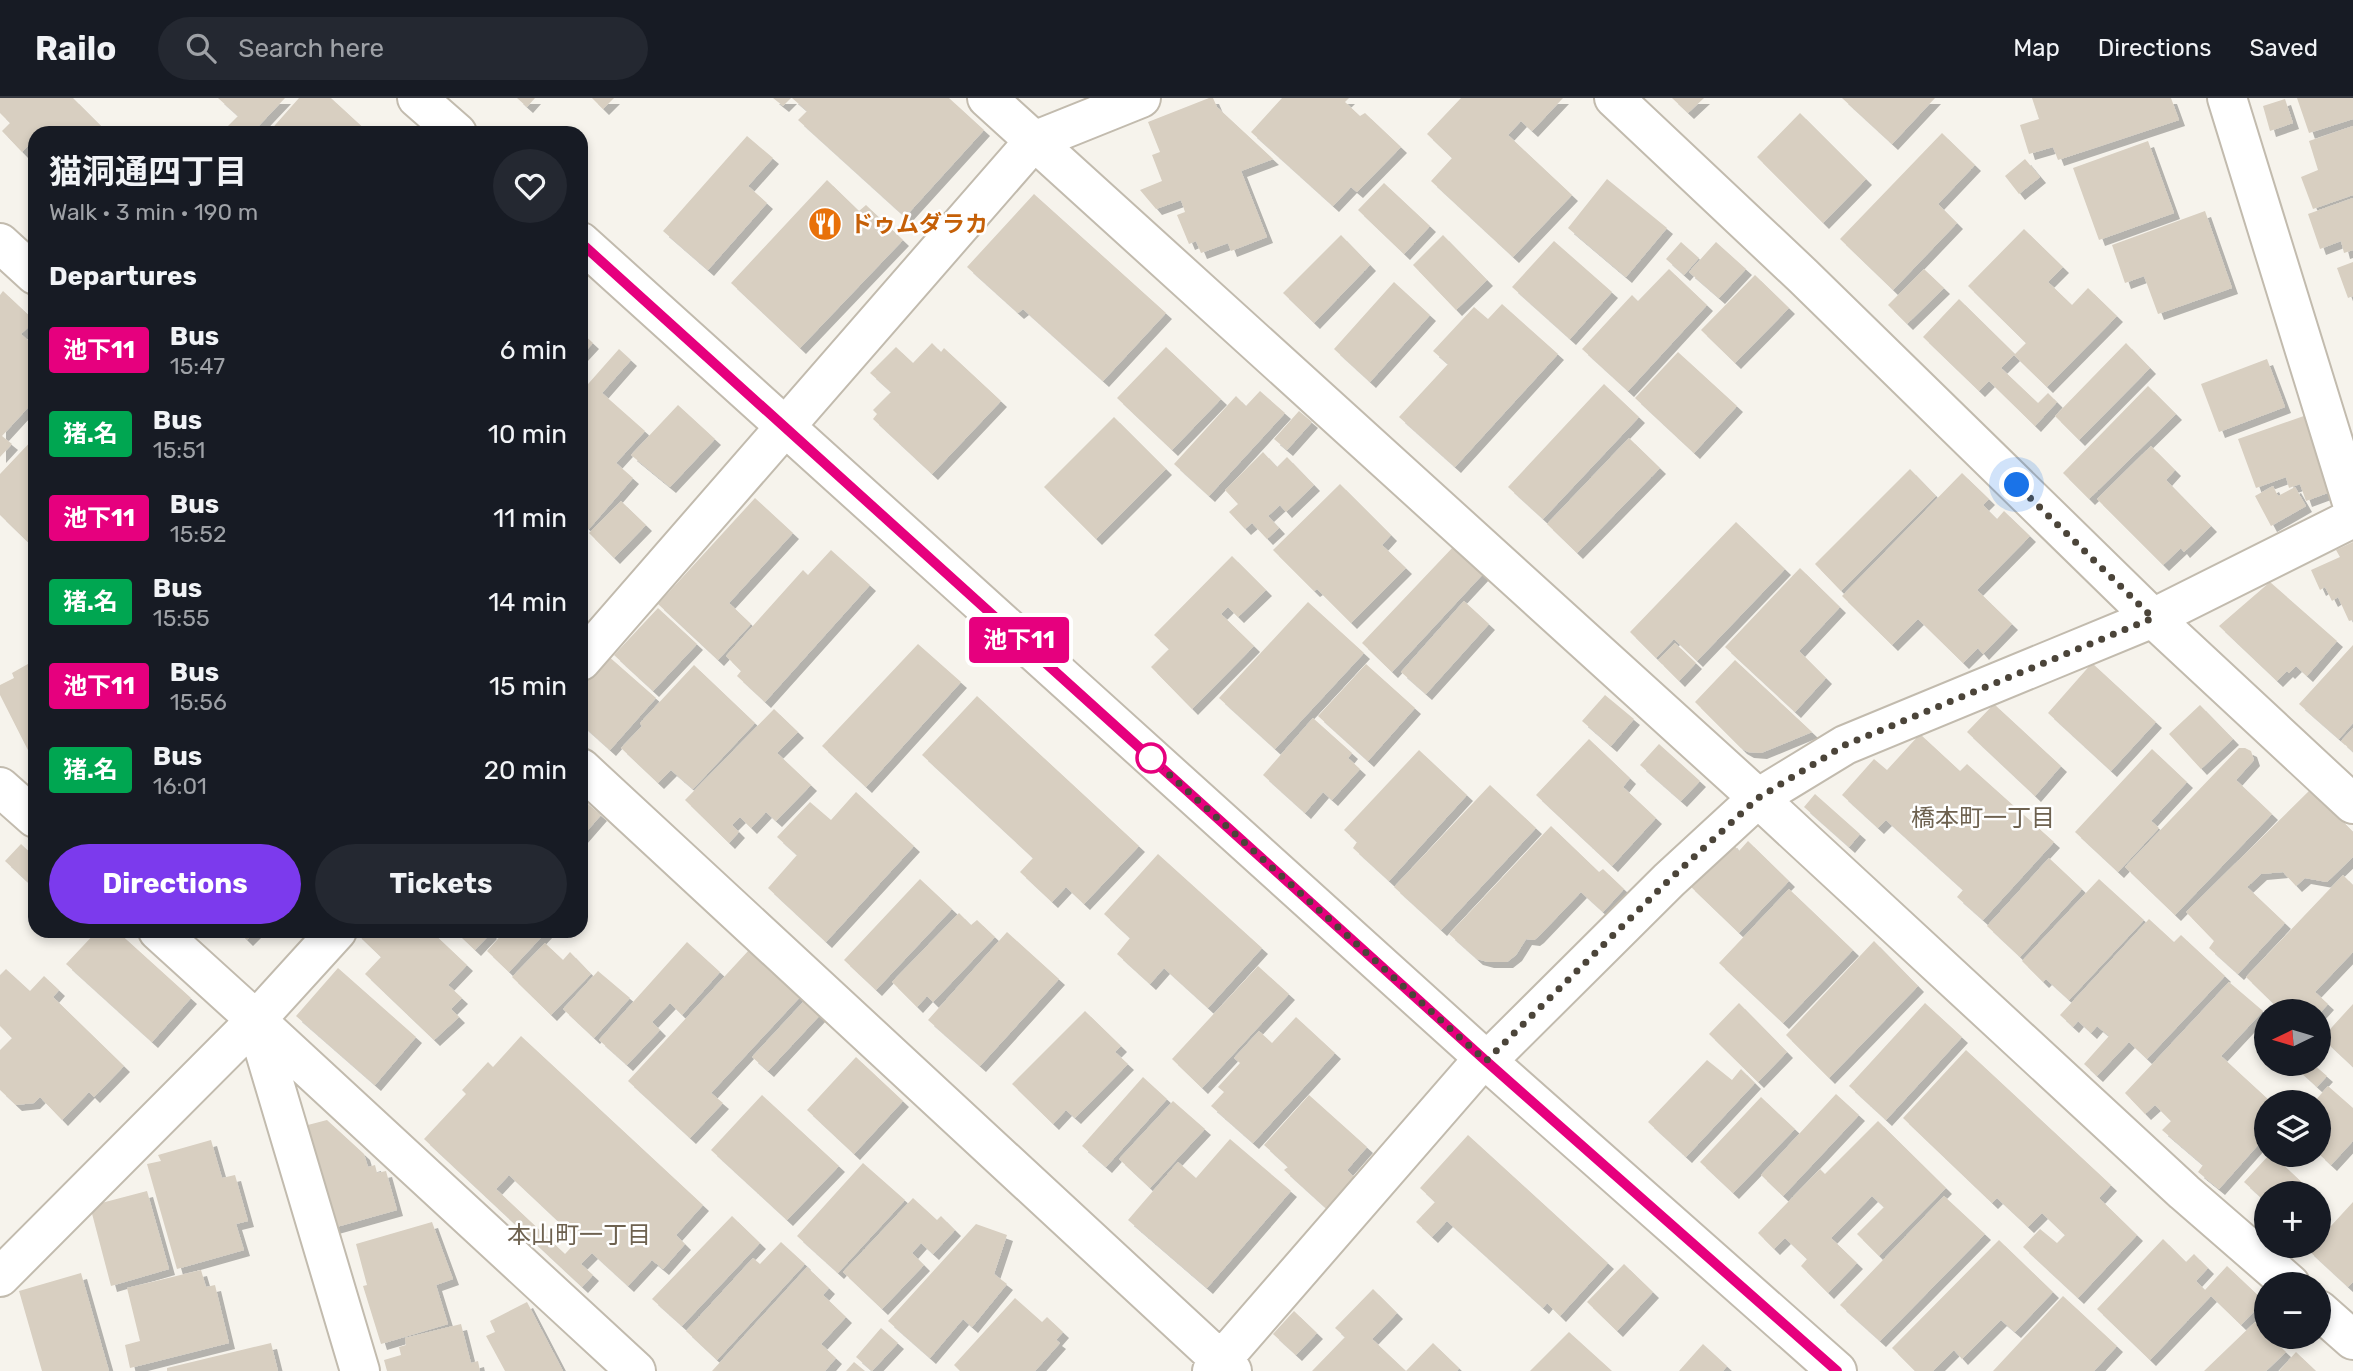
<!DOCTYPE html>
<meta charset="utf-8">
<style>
:root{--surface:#171b24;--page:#242831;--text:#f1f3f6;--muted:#9ea1a6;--line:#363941;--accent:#7c3aed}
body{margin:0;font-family:Rubik,"Noto Sans JP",sans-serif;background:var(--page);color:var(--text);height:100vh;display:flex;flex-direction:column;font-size:26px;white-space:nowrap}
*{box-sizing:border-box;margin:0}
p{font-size:23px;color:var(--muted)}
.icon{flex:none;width:38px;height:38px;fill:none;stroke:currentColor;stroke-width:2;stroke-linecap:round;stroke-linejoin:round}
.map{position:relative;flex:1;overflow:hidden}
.sheet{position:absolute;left:28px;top:28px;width:560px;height:812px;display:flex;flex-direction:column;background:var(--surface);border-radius:21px;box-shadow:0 4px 10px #0003}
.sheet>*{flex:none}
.badge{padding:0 14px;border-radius:5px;font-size:24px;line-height:46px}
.needle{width:46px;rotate:265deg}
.controls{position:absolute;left:2254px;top:901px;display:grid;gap:14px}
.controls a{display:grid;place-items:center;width:77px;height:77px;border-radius:50%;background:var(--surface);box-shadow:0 4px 10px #0003;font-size:35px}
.you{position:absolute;width:35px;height:35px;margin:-18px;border:5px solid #fff;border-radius:50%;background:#1a73e8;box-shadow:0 0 0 10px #1a73e833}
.map>.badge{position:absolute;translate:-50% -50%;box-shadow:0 0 0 4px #fff}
h2{padding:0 21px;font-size:26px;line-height:63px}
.round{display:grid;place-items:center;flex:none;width:74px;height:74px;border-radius:37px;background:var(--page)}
.head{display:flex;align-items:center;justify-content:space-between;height:119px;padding:0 21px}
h1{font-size:33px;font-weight:700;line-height:52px}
.cta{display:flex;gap:14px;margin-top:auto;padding:14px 21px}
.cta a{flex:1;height:80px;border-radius:42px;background:var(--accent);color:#fff;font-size:28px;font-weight:700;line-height:80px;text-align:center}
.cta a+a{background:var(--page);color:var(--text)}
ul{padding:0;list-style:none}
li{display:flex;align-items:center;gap:21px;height:84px;padding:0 21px}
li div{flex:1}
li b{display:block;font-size:26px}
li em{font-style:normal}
li .badge{min-width:77px;font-weight:700;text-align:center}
header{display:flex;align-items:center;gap:42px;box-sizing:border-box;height:98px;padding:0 35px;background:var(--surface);border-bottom:2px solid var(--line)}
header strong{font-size:33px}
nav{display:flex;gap:38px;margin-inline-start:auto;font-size:24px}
.search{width:490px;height:63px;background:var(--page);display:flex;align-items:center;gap:18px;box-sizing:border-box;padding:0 24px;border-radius:38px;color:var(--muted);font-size:26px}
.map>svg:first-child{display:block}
.building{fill:#d8cfc1;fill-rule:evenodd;filter:url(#shadow)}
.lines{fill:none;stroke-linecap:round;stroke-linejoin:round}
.minor-casing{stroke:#c2bbae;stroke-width:42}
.minor{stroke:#fff;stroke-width:38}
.line-casing{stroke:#fff;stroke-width:16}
.line{stroke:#e6007e;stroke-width:10}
.walk{stroke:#4b4439;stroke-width:7;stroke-dasharray:0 12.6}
.stop-dot{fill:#fff;stroke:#e6007e;stroke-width:3.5}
.labels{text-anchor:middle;stroke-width:5;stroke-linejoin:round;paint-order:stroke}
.food-label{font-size:23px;font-weight:bold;fill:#c56008;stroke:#fff;text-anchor:start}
.neighbourhood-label{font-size:24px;fill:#6e6250;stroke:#fff}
</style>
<header>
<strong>Railo</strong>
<div class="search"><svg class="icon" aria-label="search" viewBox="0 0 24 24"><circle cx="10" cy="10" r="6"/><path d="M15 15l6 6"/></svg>Search here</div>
<nav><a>Map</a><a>Directions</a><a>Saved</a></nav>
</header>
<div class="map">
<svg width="2353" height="1273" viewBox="0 0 2353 1273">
<defs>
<filter id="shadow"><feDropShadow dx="6" dy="6" stdDeviation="0" flood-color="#0004"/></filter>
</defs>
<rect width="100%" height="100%" fill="#f6f3ec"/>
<path class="building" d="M0,0H73L108,35H35V49L31,45L22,54L2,33L10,25L0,15Z
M218,0H285L252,35H221L238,18Z
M299,0H331L369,35H268Z
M517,0H535L527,9Z
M592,0H614L603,11Z
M773,0H791L783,8Z
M792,0H949L984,32L905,119L798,22L807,13Z
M1209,0H1213L1217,9L1273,61L1241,73L1267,139L1231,153L1228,145L1201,155L1196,143L1189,146L1177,117L1185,114L1181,102L1156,111L1140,92L1162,83L1152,57L1160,54L1148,24Z
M1282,0H1349L1345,4L1360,18L1365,15L1401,49L1357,94L1351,89L1333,108L1251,34Z
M1461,0H1563L1532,33L1521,23L1508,37L1572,97L1513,159L1431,83L1452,60L1427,36Z
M1672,0H1704L1688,15Z
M1842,0H1935L1892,46Z
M2032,0H2171L2179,22L2058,62L2053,49L2029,56L2020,27L2039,21Z
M2297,0H2353V21L2309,35Z
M2285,1L2293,25L2270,33L2263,8Z
M1800,15L1866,81L1823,125L1757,59Z
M2353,28V97L2313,111L2301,79L2318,72L2309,43Z
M1942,35L1975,67L1938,106L1957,125L1893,192L1840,141Z
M747,38L773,60L748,88L767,105L708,172L663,133Z
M2148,43L2174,115L2099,142L2073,70Z
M2025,61L2040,79L2019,96L2005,78Z
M1607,81L1667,130L1626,179L1568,130Z
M827,82L859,113L866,107L903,142L800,250L731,185Z
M1384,85L1430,128L1404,156L1358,112Z
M1034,96L1166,215L1103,283L1023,211L1018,215L967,169Z
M2353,100V152L2344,155L2341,143L2320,151L2308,116Z
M2205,113L2232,190L2158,216L2144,178L2125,185L2112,147Z
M2024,131L2063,169L2048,184L2072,207L2088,190L2117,218L2047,289L2014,257L2026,245L1968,188Z
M1341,137L1370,167L1314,225L1283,195Z
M1443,137L1487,182L1456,212L1413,167Z
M1554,143L1612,194L1570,241L1512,189Z
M1681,144L1699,160L1684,177L1666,161Z
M1716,144L1746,171L1719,200L1689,174Z
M2353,164V198L2348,200L2337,170Z
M1669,171L1707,207L1628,293L1582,251L1632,197L1638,203Z
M1924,171L1944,190L1907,226L1888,207Z
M1755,177L1789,210L1735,265L1701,232Z
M1394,184L1430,217L1370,284L1334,251Z
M3,193L35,223L21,236L35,249V302L2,338L12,346L0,359V197Z
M1959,201L2015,256L2001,270L2038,305L2048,295L2057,304L2035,328L1989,283L1979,293L1923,239Z
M1502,206L1558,256L1455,369L1399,319L1448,266L1433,253L1474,209L1488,221Z
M581,234L593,245L581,258Z
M932,245L941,254L944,250L1001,303L932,376L873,321L877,316L873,312L891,294L870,275L896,249L913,265Z
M2126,245L2150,270L2079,342L2055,318Z
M1166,249L1221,301L1172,352L1117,300Z
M619,251L631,262L602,295L645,333L616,365L633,380L589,431L581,424V294Z
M1678,254L1737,308L1694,355L1635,300Z
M2267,261L2285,309L2219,334L2201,286Z
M1604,286L1639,319L1543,421L1508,389Z
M2148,288L2176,316L2089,401L2063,375Z
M1260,293L1285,315L1209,398L1174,366L1236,298L1246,308Z
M678,307L715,341L670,389L631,357Z
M1299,313L1312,324L1287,352L1274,341Z
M2318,313L2344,389L2306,403L2300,386L2289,390L2286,379L2256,390L2238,341Z
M1114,319L1166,371L1096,441L1044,389Z
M35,339V451L0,417V376Z
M1629,340L1660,370L1577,455L1547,426Z
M2151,348L2175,372L2166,382L2211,428L2184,454L2181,450L2163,467L2097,401Z
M1263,354L1277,369L1287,359L1314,387L1286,414L1280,407L1268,418L1279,430L1267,441L1252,425L1245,431L1229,414L1238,406L1225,392Z
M1910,371L1936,398L1841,493L1815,466Z
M1962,375L1989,401L1983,407L1997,421L2004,413L2030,438L1977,492L2012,526L1983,556L1978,550L1963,565L1918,521L1892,547L1842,498Z
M1340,386L1391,437L1382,447L1406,470L1351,525L1317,491L1314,493L1273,452Z
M2273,388L2278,398L2295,389L2306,408L2271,428L2255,398Z
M755,400L793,435L729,505L751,526L718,562L658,506Z
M621,403L646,427L614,460L589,435Z
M1736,424L1785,471L1697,563L1674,541L1656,560L1630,534Z
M2353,444V522L2349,523L2338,499L2332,503L2325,489L2320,492L2311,472L2340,459L2336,452Z
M1455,447L1484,475L1392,574L1362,545Z
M831,452L870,487L765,604L737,578L741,573L726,558L803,472L808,477Z
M1232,458L1266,492L1238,519L1228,509L1221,516L1254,548L1192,611L1151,569L1169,551L1154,537Z
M1800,470L1840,509L1799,553L1826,580L1795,614L1725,549Z
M2270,484L2337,543L2307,578L2296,568L2289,575L2287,573L2277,583L2219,528Z
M1464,503L1489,526L1426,596L1401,574Z
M1308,504L1364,555L1275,651L1219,600Z
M658,510L697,546L653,593L614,557Z
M1675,545L1696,565L1679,583L1658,562Z
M918,546L961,584L866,689L822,648Z
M2353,547V625L2339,641L2299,606Z
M607,557L656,600L610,652L581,626V586Z
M35,562V666L0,597V587L14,580L12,575Z
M1735,562L1812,634L1761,655L1748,654L1741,650L1695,604Z
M2092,565L2156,624L2111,673L2048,615Z
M1366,566L1415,610L1368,663L1318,618Z
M694,567L755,625L693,691L671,672L658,685L621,650L642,628L640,625Z
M1605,597L1634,621L1611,648L1582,623Z
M977,598L1139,748L1084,806L1066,789L1052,804L1020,774L1033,760L922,657Z
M1994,606L2061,668L2035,698L1967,634Z
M2200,607L2233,641L2201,671L2169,636Z
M774,611L798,634L777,655L811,687L776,723L766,714L751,730L740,719L732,727L739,734L729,745L685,702Z
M1313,620L1352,655L1348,660L1360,671L1332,702L1323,694L1305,715L1263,677Z
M2353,630V654L2341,643Z
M1920,636L1960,673L1967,666L2054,744L1983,822L1957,799L1963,792L1886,722L1878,730L1842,697L1874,661L1887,672Z
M1589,641L1630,680L1623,689L1656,720L1612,768L1536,697Z
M1659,646L1700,683L1681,703L1640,667Z
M2239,650H2245L2251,653L2254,662L2236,682L2272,716L2175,817L2125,769Z
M2152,651L2187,684L2151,723L2159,730L2118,774L2075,734Z
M1419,652L1467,697L1389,783L1353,750L1357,744L1344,732Z
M1490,687L1536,730L1441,832L1394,789Z
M2311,691L2353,734V759L2327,784L2305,780L2296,788L2283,774L2261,776L2247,789L2285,825L2238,876L2209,850L2214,843L2186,814Z
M856,694L914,748L826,844L768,790L797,757L777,739L810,704L831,722Z
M1815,696L1860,736L1849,749L1804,709Z
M581,700L601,717L581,740Z
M1551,728L1599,774L1603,771L1624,791L1603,814L1581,794L1538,839L1534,842L1526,841L1516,857L1507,864H1488L1477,861L1449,836Z
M1748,743L1789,783L1739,835L1689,787L1731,744L1739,753Z
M21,746L35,759V791L5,763Z
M1158,756L1262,850L1208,910L1164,870L1150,886L1117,856L1130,840L1104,816Z
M2049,760L2082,791L2020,859L1987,828Z
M2343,777L2353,787V854L2315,894L2328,906L2319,916V914H2282L2246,879Z
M920,781L952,811L876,892L844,862Z
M2099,781L2144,822L2069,902L2046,881L2043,884L2022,863Z
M1789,791L1853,852L1783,925L1719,865Z
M959,815L971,827L977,822L995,839L933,904L927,898L917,909L892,884Z
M2149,821L2174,844L2181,837L2225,878L2147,961L2129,944L2097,978L2084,966L2109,938L2097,928L2091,935L2078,923L2073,929L2060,917Z
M97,833H117L191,900L152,944L66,866Z
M238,833H256L247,842Z
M357,833H431L467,867L448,887L462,900L451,911L459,919L434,942L365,876L381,859L356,835Z
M455,833H489L491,835L475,852Z
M505,833H547L509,874L487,853Z
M1007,834L1059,881L980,968L928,922Z
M1874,843L1918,888L1829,980L1786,937Z
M687,844L720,874L682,917L670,905L652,924L660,932L627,967L599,942Z
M545,845L563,862L570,854L591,876L551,917L512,879Z
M749,852L800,899L711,995L723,1005L690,1040L628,983Z
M1258,868L1289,896L1202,990L1172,961Z
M338,870L416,939L375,987L296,918Z
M6,871L30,893L44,878L59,892L53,899L124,968L94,999L89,994L62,1022L40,999L34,1005L16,1007L0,992V952L12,940L0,928V877Z
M598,873L630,900L594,940L563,911Z
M2229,884L2263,913L2221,958L2270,1003L2266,1004L2263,1010L2266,1013V1038L2219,1091L2198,1074L2203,1067L2162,1032L2171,1023L2155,1007L2145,1016L2125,995Z
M805,902L821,916L768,973L752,959Z
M1739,905L1787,954L1758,984L1709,936Z
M1925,905L1962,939L1886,1022L1849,988Z
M2353,906V969L2322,940Z
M1085,913L1121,948L1115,954L1128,966L1075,1020L1066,1012L1053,1026L1012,986Z
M1296,919L1335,955L1253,1045L1211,1008L1224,994L1218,989L1240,965L1234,960L1259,933L1272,945Z
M521,938L703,1107L676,1137L685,1146L663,1171L652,1162L628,1188L592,1155L581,1166L593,1177L582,1189L424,1041L466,996L462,992L488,964L493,969ZM509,1077L578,1142L565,1156L496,1091Z
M1966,952L2111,1087L2099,1100L2137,1137L2078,1200L2023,1149L2040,1131L2057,1145L2065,1137L2042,1115L2028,1129L1997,1100L1992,1105L1903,1020Z
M856,959L903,1003L854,1056L807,1012Z
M1707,962L1732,982L1741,971L1755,985L1686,1059L1648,1024Z
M2292,966H2313L2327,978L2317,989Z
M1143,979L1167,1001L1106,1069L1082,1048Z
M2328,988L2353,1010V1043L2331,1067L2319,1056V1004H2314Z
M1836,996L1859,1017L1783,1098L1761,1077Z
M762,997L839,1068L787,1122L711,1052Z
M1309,997L1367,1049L1347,1072L1356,1081L1328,1112L1284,1072L1288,1069L1264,1047Z
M1761,999L1795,1031L1733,1095L1700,1064Z
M1173,1003L1205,1031L1150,1090L1119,1061Z
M327,1022L364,1056L368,1069L375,1067L377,1075L386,1073L397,1112L333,1130L304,1028Z
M1878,1023L1946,1090L1879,1158L1857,1136L1884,1109L1872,1098L1831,1140L1857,1165L1828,1195L1801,1168L1807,1161L1785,1140L1774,1151L1758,1135L1820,1071L1825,1076Z
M1468,1037L1608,1165L1560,1218L1547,1205L1543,1210L1447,1123L1432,1139L1416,1124L1435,1104L1420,1090Z
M1230,1041L1291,1093L1207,1190L1128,1122L1178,1064L1196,1080Z
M211,1042L222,1080L235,1077L248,1123L236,1126L244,1152L177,1171L147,1066L161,1063L158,1057Z
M2269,1057H2273L2310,1092L2307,1096H2266V1104L2244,1084Z
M863,1065L905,1102L838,1175L797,1138Z
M147,1093L169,1171L111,1188L90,1108Z
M1944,1098L1985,1136L1880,1243L1840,1207Z
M913,1100L937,1122L941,1118L955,1132L933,1156L921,1145L912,1155L924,1167L882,1211L843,1174Z
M2353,1104V1184L2348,1189L2308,1152L2312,1148H2319V1141Z
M732,1118L760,1145L682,1228L652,1201Z
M432,1124L453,1181L436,1187L448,1226L381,1246L363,1188L367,1187L356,1146Z
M976,1126L1007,1137L994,1176L1007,1186L972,1229L963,1221L930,1260L888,1223Z
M2163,1141L2186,1164L2194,1156L2208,1170L2196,1183L2205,1192L2227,1168L2264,1203L2241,1227L2211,1198L2150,1262L2097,1211Z
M1999,1142L2053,1194L2015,1234L2001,1222L1962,1261L1954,1252L1933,1273H1915L1892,1250Z
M781,1144L805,1166L717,1262L686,1233L753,1160L760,1166Z
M1624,1166L1653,1194L1617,1233L1587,1204Z
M807,1169L829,1190L823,1197L846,1219L821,1246L836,1260L825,1273H712Z
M201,1172L206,1189L215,1187L229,1245L130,1270L125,1247L140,1243L127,1190Z
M81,1175L109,1273H42L19,1193Z
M1373,1191L1397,1215L1372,1241L1406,1273H1312L1345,1239L1335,1230Z
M2063,1198L2117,1248L2094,1273H1993Z
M1015,1200L1042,1224L1047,1219L1063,1234L1056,1242L1060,1245L1035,1273H960L954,1267Z
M527,1204L563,1273H505L486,1238L495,1234L490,1223Z
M1294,1213L1317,1235L1296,1257L1273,1236Z
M2255,1224L2266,1235V1239H2270L2286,1254L2266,1273H2204Z
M461,1226L471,1265L478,1263L480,1273H387L384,1262L401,1257L399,1249L406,1247L405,1240Z
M881,1230L898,1245L872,1273L856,1259Z
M1569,1234L1612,1273H1530Z
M271,1245L278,1273H167V1270Z
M1433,1245L1459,1270L1457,1273H1406Z
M1703,1246L1727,1268L1723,1273H1679Z
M2296,1254L2316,1273H2279Z
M854,1264L865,1273H846Z"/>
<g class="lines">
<g class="minor-casing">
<path id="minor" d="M417,0L457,35
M987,0L1758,700L2184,1094L2290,1186
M1614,0L1803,178L2153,520L2353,706
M2227,0L2353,408
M581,144L1487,963L1837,1273
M0,145L35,177
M581,563L1034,43L1141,0
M581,670L1232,1273
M0,689L35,720
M158,833L256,922L337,833
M256,922L636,1273
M256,924L360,1273
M1487,963L1669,782L1758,700L1845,647L2153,520L2353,420
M0,1179L256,922
M2319,1212L2353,1242
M1212,1273L1484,960"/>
</g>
<use href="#minor" class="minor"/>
</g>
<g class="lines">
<g class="line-casing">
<path id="line" d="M581,145L1486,963L1837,1273"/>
</g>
<use href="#line" class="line"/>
<path class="walk" d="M1151,660L1486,963L1669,782L1758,700L1845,647L2153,520L2017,387"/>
</g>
<defs>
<g id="restaurant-disc" transform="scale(1.75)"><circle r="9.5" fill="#e8710a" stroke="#fff"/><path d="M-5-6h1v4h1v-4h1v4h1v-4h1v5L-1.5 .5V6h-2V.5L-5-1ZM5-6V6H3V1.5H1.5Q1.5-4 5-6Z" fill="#fff"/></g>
</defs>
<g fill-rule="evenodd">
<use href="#restaurant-disc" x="825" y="126"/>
</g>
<circle class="stop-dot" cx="1151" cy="660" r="14"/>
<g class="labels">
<g class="food-label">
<text x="850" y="134">ドゥムダラカ</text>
</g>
<g class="neighbourhood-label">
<text x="1983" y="728">橋本町一丁目</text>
<text x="579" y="1145">本山町一丁目</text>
</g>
</g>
</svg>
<div class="controls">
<a><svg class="needle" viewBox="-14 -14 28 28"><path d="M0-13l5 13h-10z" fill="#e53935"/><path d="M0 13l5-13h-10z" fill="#9ea1a6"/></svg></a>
<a><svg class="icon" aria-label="layers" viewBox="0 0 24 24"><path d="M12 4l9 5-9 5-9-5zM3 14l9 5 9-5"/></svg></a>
<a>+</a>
<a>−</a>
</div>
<div class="you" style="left:2017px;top:387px"></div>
<b class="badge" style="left:1019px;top:542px;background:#e6007e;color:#fff">池下11</b>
<section class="sheet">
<div class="head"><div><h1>猫洞通四丁目</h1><p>Walk · 3 min · 190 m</p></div><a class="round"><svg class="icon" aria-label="heart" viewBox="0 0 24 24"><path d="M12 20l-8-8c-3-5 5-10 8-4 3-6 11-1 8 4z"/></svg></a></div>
<h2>Departures</h2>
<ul>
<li><span class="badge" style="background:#e6007e;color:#fff">池下11</span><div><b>Bus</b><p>15:47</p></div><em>6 min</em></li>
<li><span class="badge" style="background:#00a651;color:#fff">猪.名</span><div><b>Bus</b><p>15:51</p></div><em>10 min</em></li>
<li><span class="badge" style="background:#e6007e;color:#fff">池下11</span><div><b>Bus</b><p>15:52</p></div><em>11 min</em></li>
<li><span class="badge" style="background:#00a651;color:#fff">猪.名</span><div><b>Bus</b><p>15:55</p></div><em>14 min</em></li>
<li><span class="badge" style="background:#e6007e;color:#fff">池下11</span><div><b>Bus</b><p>15:56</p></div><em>15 min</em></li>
<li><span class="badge" style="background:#00a651;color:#fff">猪.名</span><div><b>Bus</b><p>16:01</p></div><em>20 min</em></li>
</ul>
<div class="cta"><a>Directions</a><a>Tickets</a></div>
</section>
</div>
